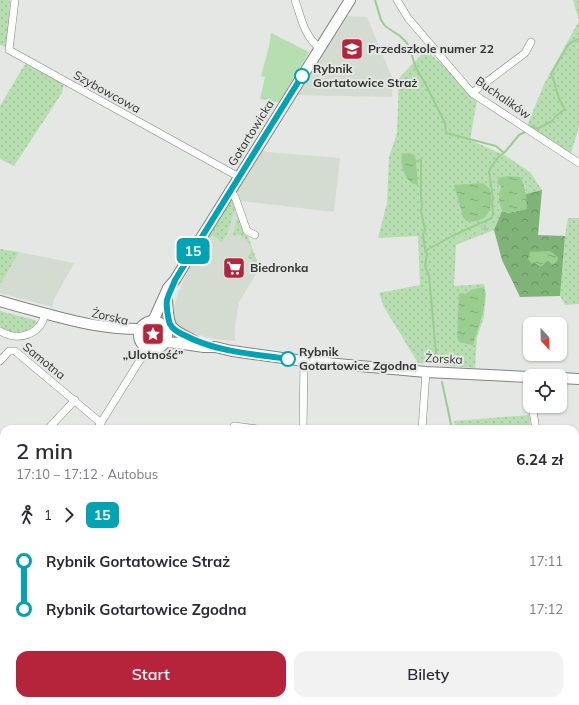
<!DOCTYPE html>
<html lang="pl">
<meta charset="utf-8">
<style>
:root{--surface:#fff;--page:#f2f2f3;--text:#2b2b33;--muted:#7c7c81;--accent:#b6243c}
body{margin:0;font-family:Mulish,sans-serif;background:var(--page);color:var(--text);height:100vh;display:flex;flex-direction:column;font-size:15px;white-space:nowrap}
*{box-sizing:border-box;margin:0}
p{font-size:13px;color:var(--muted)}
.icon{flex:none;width:22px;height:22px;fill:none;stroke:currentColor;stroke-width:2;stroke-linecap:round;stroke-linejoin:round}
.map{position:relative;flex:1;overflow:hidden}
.drawer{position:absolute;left:0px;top:425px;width:579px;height:280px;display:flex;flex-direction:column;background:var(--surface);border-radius:12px 12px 0 0;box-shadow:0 1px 3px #0004}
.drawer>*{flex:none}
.badge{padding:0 8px;border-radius:6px;font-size:14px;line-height:26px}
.needle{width:26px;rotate:158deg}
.controls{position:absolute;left:523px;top:317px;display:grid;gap:8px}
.controls a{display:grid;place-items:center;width:44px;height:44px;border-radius:8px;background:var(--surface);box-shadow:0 1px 3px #0004;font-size:20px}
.map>.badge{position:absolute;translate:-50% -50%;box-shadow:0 0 0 2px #fff}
.legs{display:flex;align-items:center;gap:6px;height:44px;padding:0 16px;font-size:13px}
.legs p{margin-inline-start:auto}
.head{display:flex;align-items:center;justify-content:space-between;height:68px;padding:0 16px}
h1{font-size:22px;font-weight:600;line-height:30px}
.cta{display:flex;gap:8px;margin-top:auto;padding:8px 16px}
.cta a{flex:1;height:46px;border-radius:12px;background:var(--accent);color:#fff;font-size:16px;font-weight:600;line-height:46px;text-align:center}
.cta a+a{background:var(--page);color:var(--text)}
ul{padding:0 16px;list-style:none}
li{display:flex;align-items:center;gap:14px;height:48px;font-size:15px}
li i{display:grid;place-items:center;width:6px;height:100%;margin:0 5px;background:currentColor}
li i::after{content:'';width:10px;height:10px;margin:-5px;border:3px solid;border-radius:50%;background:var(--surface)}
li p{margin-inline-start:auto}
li:first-child i{background:linear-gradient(#0000 50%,currentColor 0)}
li:last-child i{background:linear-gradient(currentColor 50%,#0000 0)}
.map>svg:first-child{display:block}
.built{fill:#d4dcd2}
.grass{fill:url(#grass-dots)}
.forest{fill:url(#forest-crowns)}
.wetland{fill:url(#wetland-marsh)}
.park{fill:#b7deb0}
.water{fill:url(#water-ripples)}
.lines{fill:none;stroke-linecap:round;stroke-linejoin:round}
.stream{stroke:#9ace91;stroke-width:2}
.street-casing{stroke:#818481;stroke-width:8}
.secondary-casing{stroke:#818481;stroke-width:12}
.street{stroke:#fff;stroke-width:7}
.secondary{stroke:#fff;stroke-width:10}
.line-1-casing{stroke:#fff;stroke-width:9}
.line-1{stroke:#00a3b4;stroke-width:6}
.stop-1-dot{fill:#fff;stroke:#00a3b4;stroke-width:2}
.labels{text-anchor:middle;stroke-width:4;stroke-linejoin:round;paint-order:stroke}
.poi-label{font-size:12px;font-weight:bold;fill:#343634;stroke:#e4e7e4;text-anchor:start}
.stop-label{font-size:12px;font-weight:bold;fill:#343634;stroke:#e4e7e4;text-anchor:start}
.street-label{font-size:12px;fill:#343634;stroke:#e4e7e4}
</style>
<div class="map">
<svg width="579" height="705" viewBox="0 0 579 705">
<defs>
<pattern id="grass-dots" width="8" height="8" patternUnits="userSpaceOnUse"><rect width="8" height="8" fill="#b7deb0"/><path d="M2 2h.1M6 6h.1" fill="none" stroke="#9ebf98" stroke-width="1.8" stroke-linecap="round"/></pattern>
<pattern id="forest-crowns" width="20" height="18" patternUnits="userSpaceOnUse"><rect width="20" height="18" fill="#80b378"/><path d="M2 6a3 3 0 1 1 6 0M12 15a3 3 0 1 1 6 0" fill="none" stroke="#6a9263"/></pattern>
<pattern id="wetland-marsh" width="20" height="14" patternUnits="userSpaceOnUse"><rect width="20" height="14" fill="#b7deb0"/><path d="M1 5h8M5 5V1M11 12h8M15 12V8" fill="none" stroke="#9ebf98"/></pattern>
<pattern id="water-ripples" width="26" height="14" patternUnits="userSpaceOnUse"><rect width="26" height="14" fill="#9ace91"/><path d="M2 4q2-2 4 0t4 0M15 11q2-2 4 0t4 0" fill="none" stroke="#7ea877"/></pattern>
</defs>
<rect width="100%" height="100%" fill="#e4e7e4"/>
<path class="built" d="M345,16L367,17L393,80L392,97L295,95Z
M261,149L267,152L340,158L334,212L241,201L237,189Z
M230,197L244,231L260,268L239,302L235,328V341L215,339L187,332L179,327L173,320L172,313L178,293L188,271L190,264Z
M19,252L74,263L53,301V307L0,293V285Z"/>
<path class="grass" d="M0,0H10L7,47L0,45Z
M573,0H579V127L571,153L527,126L544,84L579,21Z
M426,50L447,69L477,100L470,140L504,155L530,172L542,190L526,194L525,185L501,186L499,202L502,211L494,230L456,245L454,286L484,284L486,295L484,317L477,337L475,368L418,363L384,307L379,293L420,285L418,236L378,238L387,203L389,157L397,133L399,78Z
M25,64L64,84L62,93L14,166L0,159V106Z
M233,197L236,205L228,232L222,242L212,235L205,250L203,243Z
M239,212C240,219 240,225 245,229L257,261L255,262L247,257L251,252V248L246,239L238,234L235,237L233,235Z
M568,218H579V304L565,305L560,296L565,236Z
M0,249L19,252L0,285Z
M0,311L35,320L37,324C25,334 13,335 0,326Z
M143 335a10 10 0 1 1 20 0a10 10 0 1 1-20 0Z
M529,415L531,429H456L454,421Z
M516,701H575L576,705H515Z"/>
<path class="forest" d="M542,190L538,235L565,236L560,296L520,297L502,260L494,230L502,211L508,213L526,209V194Z
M0,530L4,534V701H295L299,705H0Z"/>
<path class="wetland" d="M494,221L495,224L494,227L480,233H475C470,238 464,241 456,243V239L476,230L478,228Z"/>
<path class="park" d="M271,33L309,52L280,102H273L260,99L265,77L261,76L269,46Z"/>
<path class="water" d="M407,153L415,155L416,161L418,185C405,184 400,165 402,154Z
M508,176L520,177C527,189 526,195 527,209L508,213L502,211L499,202V193L500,191L501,186L497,183L499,178Z
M483,183C486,186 489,187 490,190C493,196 491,210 487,215C482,221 472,222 466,221L463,217L454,185Z
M550,251L558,257C558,261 556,263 552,265L549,261H547L542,266H539L533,262L532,264L528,259L530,252Z
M484,287C488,304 478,328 473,345L459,342L457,338L459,293L465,294L471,290Z"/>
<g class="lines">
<path class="stream" d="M375,0L381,20L385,26L400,36L407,43L411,52L415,66L426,85L445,123L446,133L496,146L504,153
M531,126L535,128H539L552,121L556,116L565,109L559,99L553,78L551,74L568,45L574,41L579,39
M416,161L421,160V199L422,206L421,211L425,230L423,234L425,249L427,254L425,266L429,276L437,363
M425,251L452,236L492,218L493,213L492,204L493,198L489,171L491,167L499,156L505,152L519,135L527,131
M442,382L452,429
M513,705L514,701"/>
<g class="street-casing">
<path id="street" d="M15,0L9,50L239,177
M295,0C302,20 303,33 319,48
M397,0L408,18L472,93L579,163
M472,93L525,53L531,42
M231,191L235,197L247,231L255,235
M0,331C18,342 41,335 45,313
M140,358L143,344
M0,361L9,351H15L101,423
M528,377L530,395
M532,406L536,429
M234,426L257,429
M48,429L75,400
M97,429L140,360L151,349
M303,429L304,361
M422,429L426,372
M575,586H579
M297,701L302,705
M341,701V705
M438,701V705"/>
</g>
<g class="secondary-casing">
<path id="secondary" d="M0,301C16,306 32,310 47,314C80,323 106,329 141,329
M167,301C169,330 169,328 195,341
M153,321L168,288L175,280L186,262L350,0
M139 335a14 14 0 1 1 28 0a14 14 0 1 1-28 0Z
M165,342L177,343L204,347H215L232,351L304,361L426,372L530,377
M560,378L579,379"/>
</g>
<use href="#street" class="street"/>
<use href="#secondary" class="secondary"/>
</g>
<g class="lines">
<g class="line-1-casing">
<path id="line-1" d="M288,359C253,354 216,352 184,335C178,332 173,330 170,324C168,319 166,305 167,300C169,293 173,286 175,280L302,76"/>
</g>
<use href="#line-1" class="line-1"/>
</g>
<defs>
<g id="school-square" transform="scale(1.15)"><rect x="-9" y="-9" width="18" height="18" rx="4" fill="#b6243c" stroke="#e4e7e4"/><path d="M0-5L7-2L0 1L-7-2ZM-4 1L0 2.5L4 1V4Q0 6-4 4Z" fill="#fff"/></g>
<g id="supermarket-square" transform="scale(1.15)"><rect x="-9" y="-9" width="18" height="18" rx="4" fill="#b6243c" stroke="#e4e7e4"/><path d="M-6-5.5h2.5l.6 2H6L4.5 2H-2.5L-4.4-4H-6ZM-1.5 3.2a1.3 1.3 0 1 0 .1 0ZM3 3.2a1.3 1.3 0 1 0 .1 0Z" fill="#fff"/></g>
<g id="sight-square" transform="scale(1.15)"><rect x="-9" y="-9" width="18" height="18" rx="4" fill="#b6243c" stroke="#e4e7e4"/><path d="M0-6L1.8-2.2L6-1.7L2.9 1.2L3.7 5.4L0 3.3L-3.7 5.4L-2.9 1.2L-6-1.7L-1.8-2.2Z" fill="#fff"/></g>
</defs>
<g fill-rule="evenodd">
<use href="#school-square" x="352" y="49"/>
<use href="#supermarket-square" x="234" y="268"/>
<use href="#sight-square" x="153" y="334"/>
</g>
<g class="stop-1-dot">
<circle cx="302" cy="76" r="7"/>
<circle cx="288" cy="359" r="7"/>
</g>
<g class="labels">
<g class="poi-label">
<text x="368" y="53">Przedszkole numer 22</text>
<text x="250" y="272">Biedronka</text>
<text x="153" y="359" text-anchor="middle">„Ulotność”</text>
</g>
<g class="stop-label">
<text x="313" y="73">Rybnik<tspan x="313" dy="14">Gortatowice Straż</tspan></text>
<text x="299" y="356">Rybnik<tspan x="299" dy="14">Gotartowice Zgodna</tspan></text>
</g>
<g class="street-label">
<text transform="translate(107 92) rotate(29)" y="4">Szybowcowa</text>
<text transform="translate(503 98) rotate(35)" y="4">Buchalików</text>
<text transform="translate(251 133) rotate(-58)" y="4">Gotartowicka</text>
<text transform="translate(110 317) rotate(13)" y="4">Żorska</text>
<text transform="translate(444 359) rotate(3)" y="4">Żorska</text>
<text transform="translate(44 361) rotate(39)" y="4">Samotna</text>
</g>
</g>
</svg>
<div class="controls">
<a><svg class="needle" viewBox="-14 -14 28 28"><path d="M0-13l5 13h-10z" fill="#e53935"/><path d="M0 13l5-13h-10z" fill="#7c7c81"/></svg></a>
<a><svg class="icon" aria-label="locate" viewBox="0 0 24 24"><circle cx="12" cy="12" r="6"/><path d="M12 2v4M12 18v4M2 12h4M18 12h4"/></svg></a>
</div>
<b class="badge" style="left:193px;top:251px;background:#00a3b4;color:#fff">15</b>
<section class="drawer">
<div class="head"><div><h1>2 min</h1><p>17:10 – 17:12 · Autobus</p></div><b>6.24 zł</b></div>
<div class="legs"><svg class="icon" aria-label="walk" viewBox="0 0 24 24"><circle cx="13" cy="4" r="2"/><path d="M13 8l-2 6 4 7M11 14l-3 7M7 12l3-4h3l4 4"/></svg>1<svg class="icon" aria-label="forward" viewBox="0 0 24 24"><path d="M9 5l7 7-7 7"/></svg><b class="badge" style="background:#00a3b4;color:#fff">15</b></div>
<ul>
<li><i style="color:#00a3b4"></i><b>Rybnik Gortatowice Straż</b><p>17:11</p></li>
<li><i style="color:#00a3b4"></i><b>Rybnik Gotartowice Zgodna</b><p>17:12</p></li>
</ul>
<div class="cta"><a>Start</a><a>Bilety</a></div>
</section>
</div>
